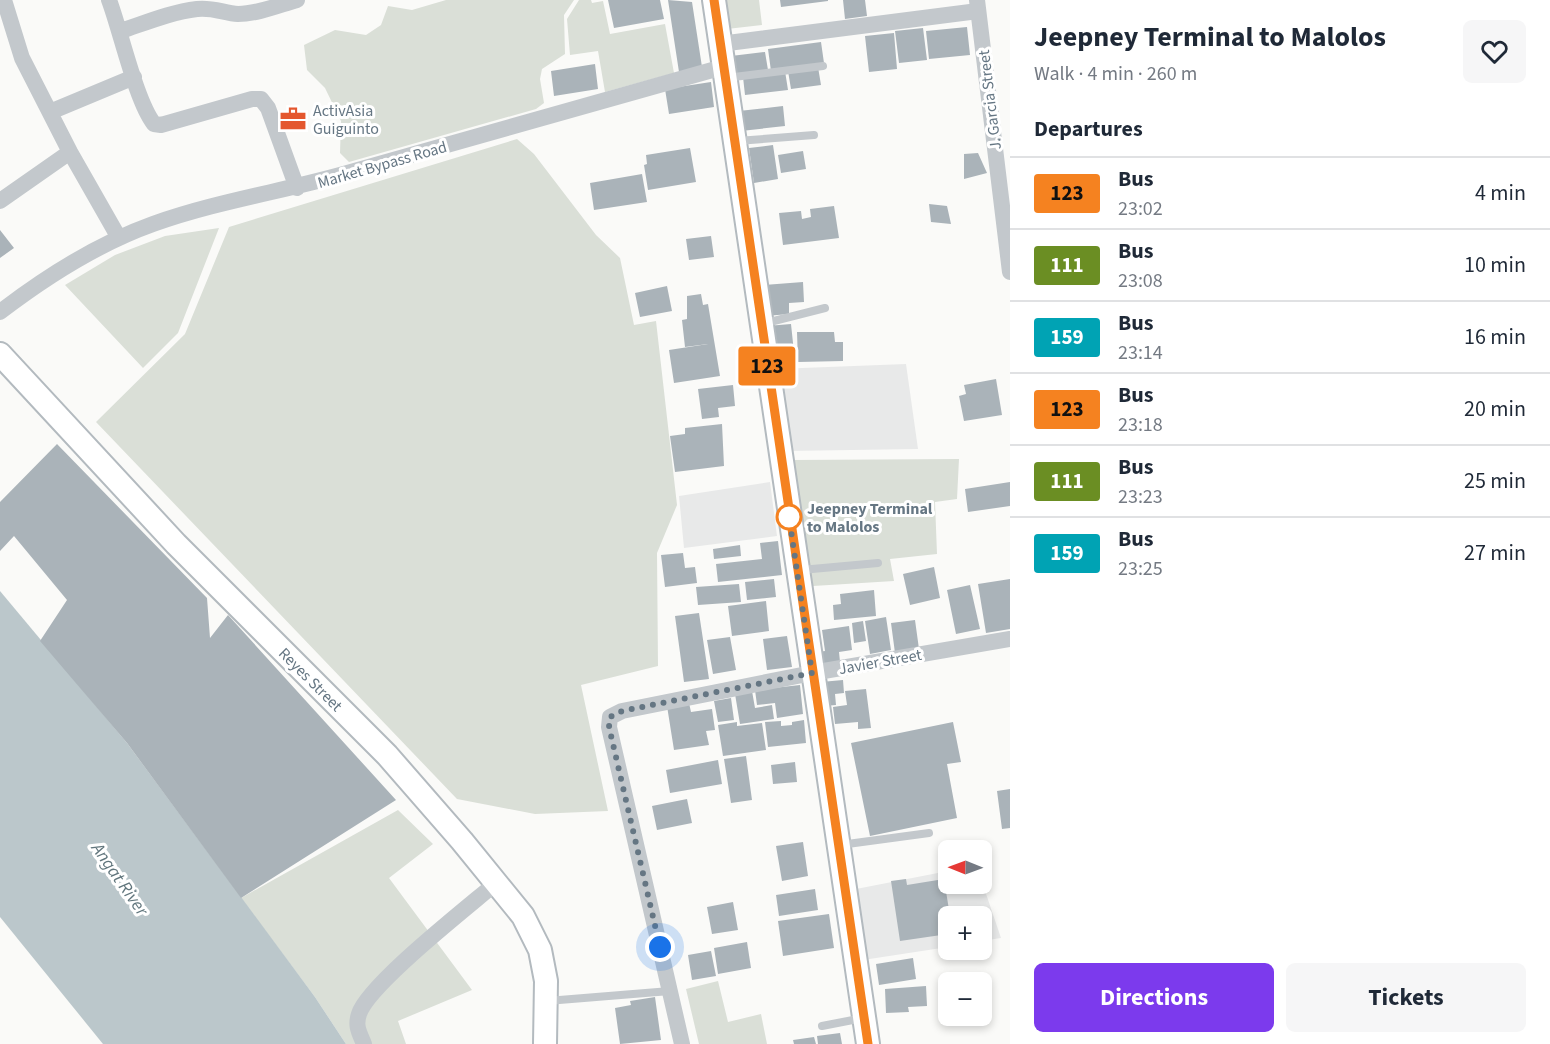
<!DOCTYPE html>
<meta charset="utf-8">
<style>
:root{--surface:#fff;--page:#f6f6f7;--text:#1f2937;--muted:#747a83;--line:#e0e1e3;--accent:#7c3aed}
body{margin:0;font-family:"Source Sans 3",sans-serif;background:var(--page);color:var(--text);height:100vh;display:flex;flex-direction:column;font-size:22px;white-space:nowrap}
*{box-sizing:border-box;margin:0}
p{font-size:20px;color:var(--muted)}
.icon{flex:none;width:33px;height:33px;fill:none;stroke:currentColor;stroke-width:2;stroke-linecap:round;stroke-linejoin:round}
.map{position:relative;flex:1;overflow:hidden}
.side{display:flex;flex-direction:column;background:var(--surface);width:540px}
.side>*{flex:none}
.badge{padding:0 12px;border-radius:4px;font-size:21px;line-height:39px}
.needle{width:39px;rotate:271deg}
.fabs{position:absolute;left:938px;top:840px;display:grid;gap:12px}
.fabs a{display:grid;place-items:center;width:54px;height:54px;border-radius:9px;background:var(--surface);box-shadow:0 3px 9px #0003;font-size:30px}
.you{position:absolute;width:30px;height:30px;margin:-15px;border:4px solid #fff;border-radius:50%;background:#1a73e8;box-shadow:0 0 0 9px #1a73e833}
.map>.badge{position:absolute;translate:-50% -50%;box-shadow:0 0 0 3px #fff}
h2{padding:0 24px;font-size:22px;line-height:54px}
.round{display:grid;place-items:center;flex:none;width:63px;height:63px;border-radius:9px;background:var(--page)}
.head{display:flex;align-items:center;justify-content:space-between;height:102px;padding:0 24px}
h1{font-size:28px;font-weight:700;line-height:45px}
.action{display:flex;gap:12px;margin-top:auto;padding:12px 24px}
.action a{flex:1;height:69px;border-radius:9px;background:var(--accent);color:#fff;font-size:24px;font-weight:700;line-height:69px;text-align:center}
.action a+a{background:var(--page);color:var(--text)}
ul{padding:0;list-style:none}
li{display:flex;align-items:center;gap:18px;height:72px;padding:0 24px;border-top:2px solid var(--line)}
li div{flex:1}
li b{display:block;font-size:22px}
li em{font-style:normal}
li .badge{min-width:66px;font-weight:700;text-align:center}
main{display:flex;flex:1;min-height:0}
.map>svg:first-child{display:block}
.built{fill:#e8e9e9}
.green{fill:#dadfd7}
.water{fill:#bbc7cb}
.building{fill:#aab3b9}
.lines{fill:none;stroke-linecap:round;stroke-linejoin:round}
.secondary-casing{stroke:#b3babf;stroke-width:26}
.lane{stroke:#c3c8cc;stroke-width:8}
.street{stroke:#c3c8cc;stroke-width:16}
.secondary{stroke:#fff;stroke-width:22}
.line-casing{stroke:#fff;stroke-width:14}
.line{stroke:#f58220;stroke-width:9}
.walk{stroke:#657683;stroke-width:6;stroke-dasharray:0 10.8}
.stop-dot{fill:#fff;stroke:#f58220;stroke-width:3}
.labels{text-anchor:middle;stroke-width:6;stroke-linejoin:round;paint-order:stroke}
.street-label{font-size:16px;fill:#657683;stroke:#fff}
.poi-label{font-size:16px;fill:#657683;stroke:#fff;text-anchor:start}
.stop-label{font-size:16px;font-weight:bold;fill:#657683;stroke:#fff;text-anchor:start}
.water-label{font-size:18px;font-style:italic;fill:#60757c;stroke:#fff}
</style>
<main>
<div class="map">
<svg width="1010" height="1044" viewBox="0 0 1010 1044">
<rect width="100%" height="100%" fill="#fafaf8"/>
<path class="built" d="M906,364L918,449L786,451L776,369Z
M770,482L777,536L684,548L679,496Z
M948,871V884H981V879L1001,938L981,941V916H948V947L863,960L851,890Z"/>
<path class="green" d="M446,0H574L564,15L565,54L542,69L540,79L544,103L536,109L349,162L340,153L341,121L325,88L307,70L304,45L335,30L366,35L381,25L388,6L412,10Z
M579,0H591L592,3L603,1L610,34L665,24L674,73L605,92L598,51L570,55L567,19Z
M724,0H759L762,25L727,29Z
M517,139L534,154L596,235L620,258L634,325L656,321L677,505L657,553L658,666L581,685L608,811L535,814L457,799L96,422L185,334L229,227Z
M219,228L178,333L143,368L65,285L115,255L165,236Z
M959,459L957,499L935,502L937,554L890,559L894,581L813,586L792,460Z
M398,810L433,844L389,878L472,990L398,1021L406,1044H346L315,997L241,898Z
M718,981L728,1022L761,1014L767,1044H699L686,989Z"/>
<path class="water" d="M0,591L127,743L315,997L346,1044H103L0,917Z"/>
<path class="building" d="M608,0H660L664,19L614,28Z
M668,0L692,2L702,67L679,72Z
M780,0H828V1L781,7Z
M843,0H865L867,16L845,19Z
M967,27L970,55L929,59L926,31Z
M923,28L927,60L899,63L895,31Z
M894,33L897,69L869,72L865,36Z
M821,42L824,63L771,71L768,49Z
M765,52L768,70L733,75L731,56Z
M595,64L598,89L554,96L551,71Z
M818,67L821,85L791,89L788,71Z
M785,71L788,90L745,95L743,77Z
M711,82L714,107L669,114L665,89Z
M783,106L785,126L741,131L739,111Z
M773,145L778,179L754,183L749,148Z
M690,148L696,182L648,190L644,165L647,164L646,155Z
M803,151L806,169L781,173L778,155Z
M978,153L987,173L964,179V154Z
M642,174L647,202L594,210L590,183Z
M929,204L947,206L951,224L931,222Z
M834,206L839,238L783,245L779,213L801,211L802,219L811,217L810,209Z
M0,230L14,248L0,258Z
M711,236L714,257L689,260L686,239Z
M803,282L804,302L789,303V314L766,316L764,285Z
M667,286L672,311L640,317L635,293Z
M701,294L703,305L708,304L720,376L674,383L669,350L708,344L685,347L682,320L687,319V296Z
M791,324L795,362L770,365L767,326Z
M797,332H834L835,342H843V361L798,362Z
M996,379L1002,415L964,421L959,396L966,394L964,385Z
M733,385L735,406L718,408L719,417L702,419L698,389Z
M722,424L724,466L675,472L670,436L685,434V428Z
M57,444L207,598L210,638L228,615L396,800L241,898L127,743L40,641L67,600L14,536L0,551V502Z
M1010,482V506L968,512L965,489Z
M778,541L782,575L718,582L716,564L762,559L760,543Z
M740,545L741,556L714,559L713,549Z
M683,553L685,568L695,567L697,583L665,587L661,555Z
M934,567L940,598L910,605L903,574Z
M774,579L776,597L747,600L745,582Z
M1010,579V629L986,633L978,584Z
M739,584L741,602L698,605L696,587Z
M970,585L980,629L956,634L947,590Z
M874,590L876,616L834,620L833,605L841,604L840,594Z
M766,601L769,631L732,636L728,606Z
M699,613L709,679L684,682L675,616Z
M886,617L891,650L870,654L865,621Z
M915,620L919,649L895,653L891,623Z
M863,621L866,641L854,643L852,623Z
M849,626L852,650L839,652L840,662L820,664L818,652L825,651L822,630Z
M787,636L792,667L767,670L763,639Z
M730,637L736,670L713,674L707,640Z
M843,680L844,693L835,694L836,705L824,706L821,682Z
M800,685L803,714L777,718L775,703L757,705L755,690Z
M866,689L871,728L858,729V722L835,724L833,707L847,705L845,691Z
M752,691L755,708L772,705L774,719L740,724L735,694Z
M731,698L734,720L718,722L714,701Z
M689,703L691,712L712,709L715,730L706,731L709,745L674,750L667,706Z
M804,720L806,743L768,747L765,722L781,721V726L792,725V722Z
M737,722V726L762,723L766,750L723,756L718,725Z
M953,722L961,762L947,764L957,818L870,836L851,743Z
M746,756L752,800L731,803L724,759Z
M718,760L722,784L670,793L666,770Z
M795,762L797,782L773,784L771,765Z
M1010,789V828L1002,829L997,791Z
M687,799L692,823L657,830L652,806Z
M803,842L808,876L782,881L776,846Z
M906,879L907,885L944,879L950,916H948V934L900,941L891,881Z
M815,889L818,910L779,916L776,895Z
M733,902L738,930L712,934L707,907Z
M829,914L834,948L783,956L778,921Z
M747,942L751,968L718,974L714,948Z
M711,951L716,976L692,980L688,955Z
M913,958L916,979L879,985L876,964Z
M926,986L927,1006L908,1007L909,1012L886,1013L885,989Z
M655,997L661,1040L620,1044L615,1008L631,1005L630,1001Z
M840,1033L842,1044H818L817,1036Z
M814,1037L816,1044H794L793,1040Z"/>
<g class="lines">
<g class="secondary-casing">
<path id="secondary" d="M714,0L868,1044
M0,354L176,544L387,755L462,841L523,916L540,950L546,981L545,1044"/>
</g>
<path class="lane" d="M726,78L823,66
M737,141L814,135
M762,324L825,308
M801,570L878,563
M840,845L929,833
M547,1001L670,991
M822,1026L863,1018"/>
<path class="street" d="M4,0L22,58L70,152L119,238
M109,0C121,32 136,101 154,124L161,125L252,99H261L268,108L297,188
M977,0L1010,272
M121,31C145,23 171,12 197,9C212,7 224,13 238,14C258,14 279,5 297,0
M720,44L978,11
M50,112L134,77
M0,201L70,152
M0,312C47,276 97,244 153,224C217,201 286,191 351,172C475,137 599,102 723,67
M364,1044C359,1032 355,1026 359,1014C368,985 468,907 496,883
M682,1044L609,727L610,717L622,711L812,673L1010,639"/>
<use href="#secondary" class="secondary"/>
</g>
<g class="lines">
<g class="line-casing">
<path id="line" d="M714,0L868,1044"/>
</g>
<use href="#line" class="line"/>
<path class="walk" d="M660,947L609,727L610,717L622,711L812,673L789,517"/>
</g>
<defs>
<g id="office-bare" transform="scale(2.07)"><path d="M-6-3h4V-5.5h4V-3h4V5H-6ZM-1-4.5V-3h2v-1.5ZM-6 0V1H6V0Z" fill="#e4572e" stroke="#fff" stroke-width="2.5" paint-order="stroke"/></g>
</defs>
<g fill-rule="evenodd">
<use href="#office-bare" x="293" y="119"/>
</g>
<circle class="stop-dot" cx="789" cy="517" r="12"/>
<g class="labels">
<g class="street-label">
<text transform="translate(989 100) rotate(-97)" y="6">J. Garcia Street</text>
<text transform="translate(382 164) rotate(-16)" y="6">Market Bypass Road</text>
<text transform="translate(880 661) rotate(-10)" y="6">Javier Street</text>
<text transform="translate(311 679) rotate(45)" y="6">Reyes Street</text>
</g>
<g class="poi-label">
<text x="313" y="116">ActivAsia<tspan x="313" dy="18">Guiguinto</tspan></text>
</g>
<g class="stop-label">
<text x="807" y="514">Jeepney Terminal<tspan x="807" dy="18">to Malolos</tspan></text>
</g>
<g class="water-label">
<text transform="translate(120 879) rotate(55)" y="6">Angat River</text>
</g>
</g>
</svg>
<div class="fabs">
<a><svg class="needle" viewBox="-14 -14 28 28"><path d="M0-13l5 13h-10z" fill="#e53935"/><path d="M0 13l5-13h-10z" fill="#747a83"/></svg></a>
<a>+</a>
<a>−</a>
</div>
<div class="you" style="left:660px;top:947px"></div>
<b class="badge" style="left:767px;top:366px;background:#f58220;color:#111">123</b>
</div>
<section class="side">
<div class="head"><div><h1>Jeepney Terminal to Malolos</h1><p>Walk · 4 min · 260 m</p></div><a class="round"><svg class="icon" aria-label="heart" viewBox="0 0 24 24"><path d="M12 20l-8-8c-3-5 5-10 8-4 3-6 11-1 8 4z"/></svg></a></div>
<h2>Departures</h2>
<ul>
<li><span class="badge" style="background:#f58220;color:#111">123</span><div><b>Bus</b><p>23:02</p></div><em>4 min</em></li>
<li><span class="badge" style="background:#6b8e23;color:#fff">111</span><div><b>Bus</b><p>23:08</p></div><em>10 min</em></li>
<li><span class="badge" style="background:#00a3b4;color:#fff">159</span><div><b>Bus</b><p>23:14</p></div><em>16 min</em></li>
<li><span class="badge" style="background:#f58220;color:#111">123</span><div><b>Bus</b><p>23:18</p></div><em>20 min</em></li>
<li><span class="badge" style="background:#6b8e23;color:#fff">111</span><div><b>Bus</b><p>23:23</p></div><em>25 min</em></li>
<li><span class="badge" style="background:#00a3b4;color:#fff">159</span><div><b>Bus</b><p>23:25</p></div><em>27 min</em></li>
</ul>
<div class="action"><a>Directions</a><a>Tickets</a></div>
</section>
</main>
